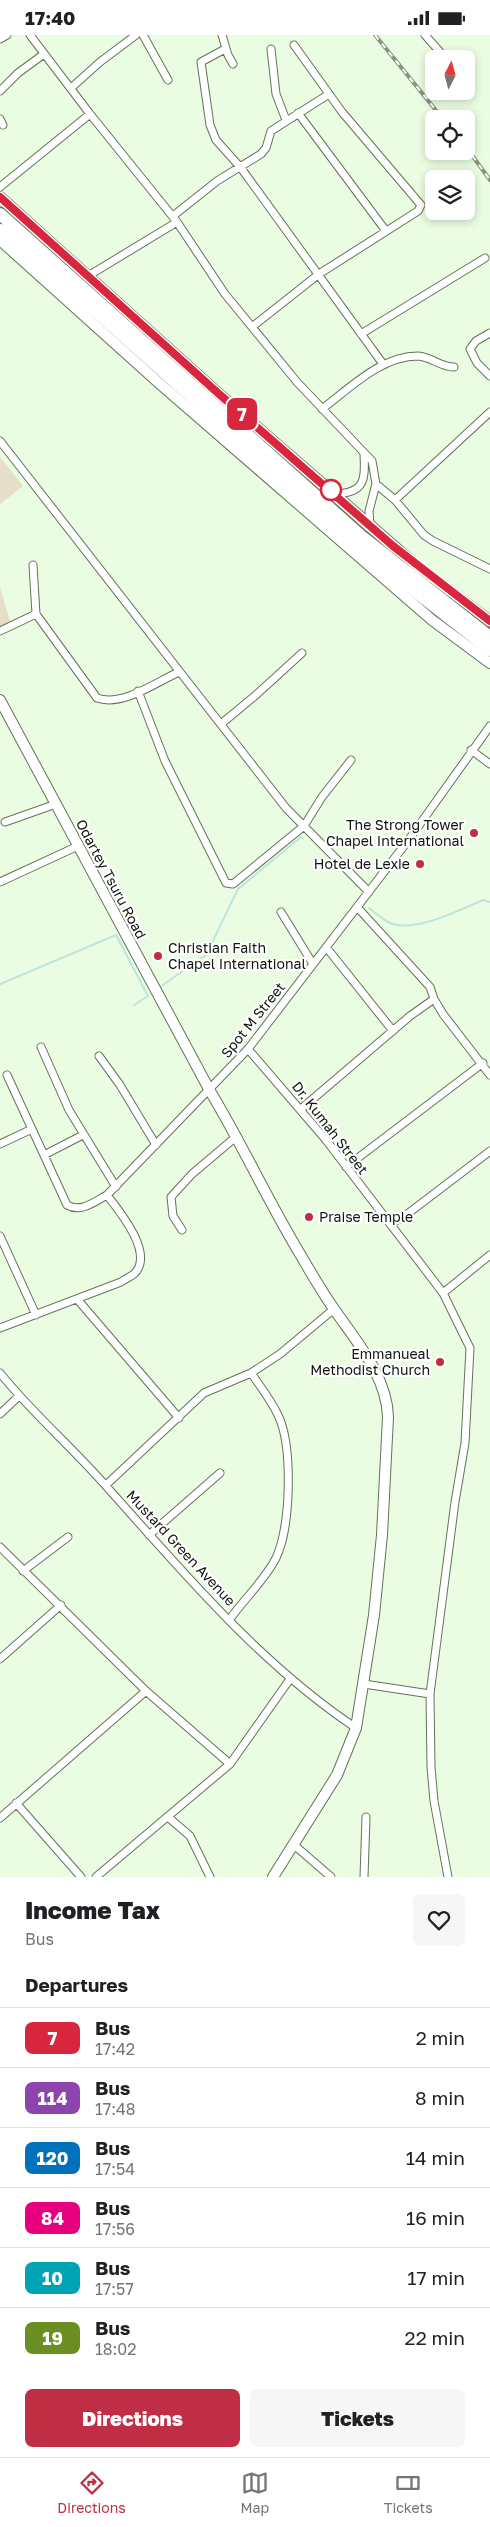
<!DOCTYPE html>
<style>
:root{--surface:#fff;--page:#f6f6f6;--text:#202124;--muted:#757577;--line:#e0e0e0;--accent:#bf2e45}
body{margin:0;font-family:"Golos Text",sans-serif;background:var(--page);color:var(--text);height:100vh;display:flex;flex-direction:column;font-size:19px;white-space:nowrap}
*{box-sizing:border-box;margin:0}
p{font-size:16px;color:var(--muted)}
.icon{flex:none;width:28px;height:28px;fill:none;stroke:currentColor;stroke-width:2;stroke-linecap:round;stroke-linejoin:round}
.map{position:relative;height:1842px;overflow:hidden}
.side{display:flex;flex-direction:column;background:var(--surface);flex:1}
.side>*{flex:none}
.badge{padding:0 10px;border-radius:8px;font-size:18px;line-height:32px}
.needle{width:32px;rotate:6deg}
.controls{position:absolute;left:425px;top:15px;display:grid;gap:10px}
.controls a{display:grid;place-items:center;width:50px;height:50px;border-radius:8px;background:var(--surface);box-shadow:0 2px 8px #0003;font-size:25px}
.map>.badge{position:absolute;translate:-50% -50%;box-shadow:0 0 0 2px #fff}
h2{padding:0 25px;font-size:19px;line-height:45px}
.round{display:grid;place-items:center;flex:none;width:52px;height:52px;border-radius:8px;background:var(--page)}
.overview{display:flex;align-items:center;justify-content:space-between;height:85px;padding:0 25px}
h1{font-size:24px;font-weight:800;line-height:38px}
.button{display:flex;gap:10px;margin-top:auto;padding:10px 25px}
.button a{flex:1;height:58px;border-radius:8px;background:var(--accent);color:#fff;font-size:20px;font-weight:800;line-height:58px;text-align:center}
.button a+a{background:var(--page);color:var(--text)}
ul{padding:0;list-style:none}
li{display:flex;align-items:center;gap:15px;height:60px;padding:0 25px;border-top:1px solid var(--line)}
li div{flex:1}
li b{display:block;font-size:19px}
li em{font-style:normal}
li .badge{min-width:55px;font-weight:700;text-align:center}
.status{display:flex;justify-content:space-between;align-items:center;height:35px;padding:0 25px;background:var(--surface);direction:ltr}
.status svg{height:14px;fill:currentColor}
.dock{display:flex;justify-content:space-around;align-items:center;height:70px;border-top:1px solid var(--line);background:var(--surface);font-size:14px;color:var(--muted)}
.dock a{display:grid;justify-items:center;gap:2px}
.dock .on{color:var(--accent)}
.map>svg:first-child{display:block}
.green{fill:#e7dec8}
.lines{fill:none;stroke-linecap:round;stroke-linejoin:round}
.stream{stroke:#bde5de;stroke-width:2}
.street-casing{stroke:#63735b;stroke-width:9}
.secondary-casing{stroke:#63735b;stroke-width:12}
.highway-casing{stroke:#63735b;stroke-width:15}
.street{stroke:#fff;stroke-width:7}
.secondary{stroke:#fff;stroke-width:10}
.highway{stroke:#fff;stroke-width:12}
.rail-casing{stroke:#879481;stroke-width:4}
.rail{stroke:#fff;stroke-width:2;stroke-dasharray:5.5;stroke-linecap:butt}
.line-casing{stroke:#fff;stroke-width:11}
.line{stroke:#d7263d;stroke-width:8}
.stop-dot{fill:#fff;stroke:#d7263d;stroke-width:2.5}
.poi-dot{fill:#bf2e45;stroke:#fff;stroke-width:2}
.labels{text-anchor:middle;stroke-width:4.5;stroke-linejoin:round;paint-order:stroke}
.poi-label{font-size:14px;fill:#0e140b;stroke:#fff;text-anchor:end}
.street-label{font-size:14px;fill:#0e140b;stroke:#fff}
</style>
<div class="status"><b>17:40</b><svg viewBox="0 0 49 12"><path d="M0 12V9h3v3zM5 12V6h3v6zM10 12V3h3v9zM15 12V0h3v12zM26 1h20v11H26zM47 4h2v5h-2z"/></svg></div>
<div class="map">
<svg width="490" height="1842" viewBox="0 0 490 1842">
<rect width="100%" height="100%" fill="#eafce1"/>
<path class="green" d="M0,422L23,451L0,469Z
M0,553L10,586L0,592Z"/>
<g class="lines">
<path class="stream" d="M369,873C375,878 382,884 388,887C412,900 461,874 483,865L490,867
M0,949L116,900L148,961L134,970
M160,952L206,920L238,854L301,802"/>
<g class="street-casing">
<path id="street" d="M30,0L90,79L177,187L225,259L297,347L372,426L376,449L369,476L370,490
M143,0L168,45
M222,0L228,20L233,29
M425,0L440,17
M0,4L7,0
M225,14L201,27L210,90L216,105L241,133L383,329
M271,14L276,59L286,85
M71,53L100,27L136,0
M0,56L18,38L44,19
M298,78L386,196
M0,84L3,90
M0,152L90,79
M173,181L217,146L261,119L266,113L271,96L329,59
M88,241L177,187
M252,292L319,239L418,176L421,170L342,77L294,10
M490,298L476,306L470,314L477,328L490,341
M361,299L485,223
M322,374C350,353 381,321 418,321C432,322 440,332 454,332
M0,406L286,773L369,857
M376,449L395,465L424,500L433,506L490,534
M335,459C366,458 365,444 364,418
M395,465L490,377
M33,530L36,579L97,663C123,672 156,647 179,637
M0,596L36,579
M138,656L165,726L226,848L233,849L304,791L322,762L351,725
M221,689L256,660L302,618
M471,715L490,729
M5,787L56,769
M0,847L78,811
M357,872L430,952L434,964
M281,877L313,929
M326,912L393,996
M41,1012L69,1075L116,1152
M248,1014L326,1105L443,1258L470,1313L465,1408L455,1467L430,1659L431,1732L434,1766L448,1842
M99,1021L120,1050L156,1110
M7,1040L67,1170C81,1178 94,1167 107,1160L248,1014L410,803L490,691
M301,1074L410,981L434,964L443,979L490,1040
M0,1109L32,1094
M44,1120L83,1100
M346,1132L483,1028
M390,1189L406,1180L490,1116
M182,1195L173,1181L171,1162L192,1139L237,1101
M0,1201L36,1280
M443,1258L490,1220
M77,1264L179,1383
M0,1293L121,1247C125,1244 130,1242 134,1239C155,1219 120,1177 107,1160
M0,1338C32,1378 72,1412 106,1451C183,1537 259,1628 356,1693
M0,1379L19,1361
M106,1450L204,1358L251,1338L280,1319L334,1274
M149,1500L220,1438
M0,1512L146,1656L230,1729L290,1644
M23,1536L68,1502
M230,1584C244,1564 265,1545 276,1523C291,1492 293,1411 278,1380C271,1365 260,1351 251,1338
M0,1624L61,1570
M364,1649L430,1659
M16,1768L81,1842
M168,1782L190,1801L210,1842
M0,1783L146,1656
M293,1809L331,1842
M96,1842L230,1729
M364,1842L366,1782"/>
</g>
<g class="secondary-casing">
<path id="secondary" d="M0,162L219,359L417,531L490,586
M0,205L159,348L432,585L490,628
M0,665L210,1056C242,1109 268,1166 300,1219C311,1238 322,1257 334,1274C356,1306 387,1341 388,1382L382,1500L374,1580L356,1693L337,1740L273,1842"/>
</g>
<g class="highway-casing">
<path id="highway" d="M0,179L361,501L490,602
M0,195L103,283L363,515L490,615"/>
</g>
<use href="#street" class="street"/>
<use href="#secondary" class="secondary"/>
<use href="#highway" class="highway"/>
<g class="rail-casing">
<path id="rail" d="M375,0L443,84
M466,112L490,145"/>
</g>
<use href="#rail" class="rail"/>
</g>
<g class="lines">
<g class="line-casing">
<path id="line" d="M0,162L219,359L393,511L490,586"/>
</g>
<use href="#line" class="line"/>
</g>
<circle class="stop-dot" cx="331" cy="455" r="10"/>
<g class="poi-dot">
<circle cx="474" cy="798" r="5"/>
<circle cx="420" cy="829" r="5"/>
<circle cx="158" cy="921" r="5"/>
<circle cx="309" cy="1182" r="5"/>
<circle cx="440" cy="1327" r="5"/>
</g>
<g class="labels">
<g class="poi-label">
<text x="464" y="795">The Strong Tower<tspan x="464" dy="16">Chapel International</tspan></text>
<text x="410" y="834">Hotel de Lexie</text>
<text x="168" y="918" text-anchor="start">Christian Faith<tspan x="168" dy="16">Chapel International</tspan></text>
<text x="319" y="1187" text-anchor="start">Praise Temple</text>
<text x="430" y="1324">Emmanueal<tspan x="430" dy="16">Methodist Church</tspan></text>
</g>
<g class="street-label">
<text transform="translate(111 844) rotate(62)" y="5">Odartey Tsuru Road</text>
<text transform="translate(253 985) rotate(-51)" y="5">Spot M Street</text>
<text transform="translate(330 1093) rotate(52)" y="5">Dr. Kumah Street</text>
<text transform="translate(181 1513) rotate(47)" y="5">Mustard Green Avenue</text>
</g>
</g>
</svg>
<div class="controls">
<a><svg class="needle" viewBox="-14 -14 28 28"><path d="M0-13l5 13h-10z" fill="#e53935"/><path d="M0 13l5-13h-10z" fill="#757577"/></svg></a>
<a><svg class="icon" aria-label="locate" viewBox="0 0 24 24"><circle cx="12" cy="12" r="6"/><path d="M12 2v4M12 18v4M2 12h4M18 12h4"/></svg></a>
<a><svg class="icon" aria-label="layers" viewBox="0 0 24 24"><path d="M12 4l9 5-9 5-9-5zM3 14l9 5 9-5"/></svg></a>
</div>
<b class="badge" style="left:242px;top:379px;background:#d7263d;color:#fff">7</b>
</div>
<section class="side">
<div class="overview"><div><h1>Income Tax</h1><p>Bus</p></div><a class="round"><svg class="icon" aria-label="heart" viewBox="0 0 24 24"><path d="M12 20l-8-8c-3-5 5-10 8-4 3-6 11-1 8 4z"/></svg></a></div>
<h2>Departures</h2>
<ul>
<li><span class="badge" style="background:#d7263d;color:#fff">7</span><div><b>Bus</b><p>17:42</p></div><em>2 min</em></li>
<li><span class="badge" style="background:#8e44ad;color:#fff">114</span><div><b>Bus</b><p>17:48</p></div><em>8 min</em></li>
<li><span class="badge" style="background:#0072bc;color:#fff">120</span><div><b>Bus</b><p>17:54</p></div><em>14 min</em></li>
<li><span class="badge" style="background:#e6007e;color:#fff">84</span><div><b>Bus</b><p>17:56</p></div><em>16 min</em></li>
<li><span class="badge" style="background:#00a3b4;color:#fff">10</span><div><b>Bus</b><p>17:57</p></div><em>17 min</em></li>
<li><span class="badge" style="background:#6b8e23;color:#fff">19</span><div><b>Bus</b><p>18:02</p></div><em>22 min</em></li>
</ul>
<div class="button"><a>Directions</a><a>Tickets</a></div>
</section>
<nav class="dock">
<a class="on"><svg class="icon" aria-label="directions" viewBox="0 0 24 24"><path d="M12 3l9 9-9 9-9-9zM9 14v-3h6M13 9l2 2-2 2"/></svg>Directions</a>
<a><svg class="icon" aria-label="map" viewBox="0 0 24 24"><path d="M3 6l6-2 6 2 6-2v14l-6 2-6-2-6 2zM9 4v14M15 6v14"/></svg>Map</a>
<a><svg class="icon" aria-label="tickets" viewBox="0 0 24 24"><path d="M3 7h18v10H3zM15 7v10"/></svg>Tickets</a>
</nav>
